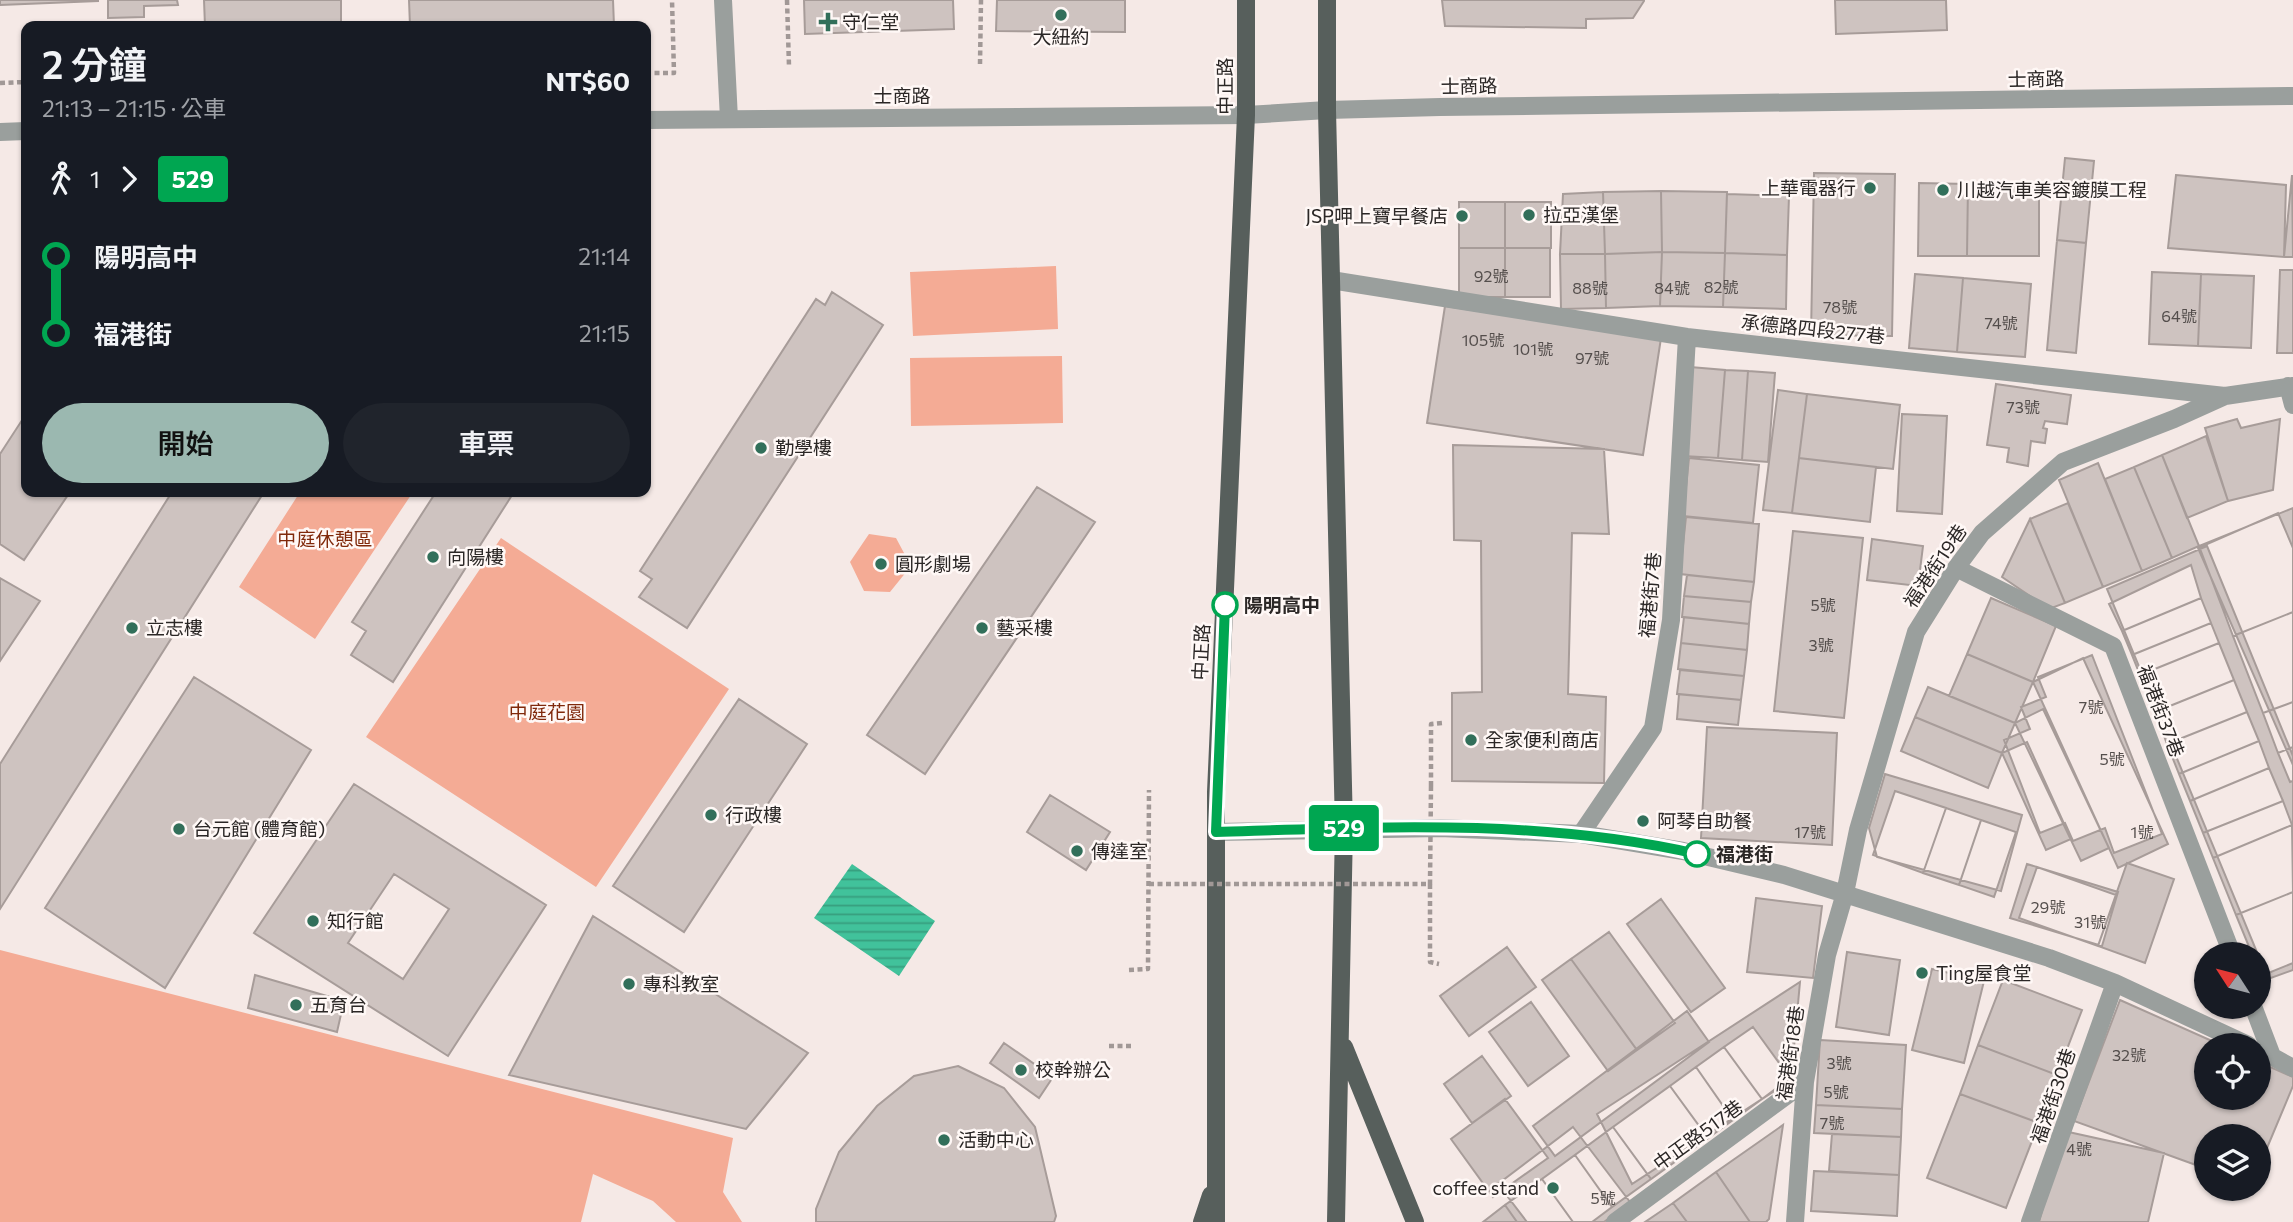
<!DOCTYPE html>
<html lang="zh-TW">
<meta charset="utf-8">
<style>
:root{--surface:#171b24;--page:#20242c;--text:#f1f3f6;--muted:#9ea1a6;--accent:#9bb8b0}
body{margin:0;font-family:Commissioner,"Noto Sans TC",sans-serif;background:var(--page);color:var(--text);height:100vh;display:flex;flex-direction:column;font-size:26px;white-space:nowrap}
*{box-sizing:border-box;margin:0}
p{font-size:23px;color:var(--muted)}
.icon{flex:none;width:38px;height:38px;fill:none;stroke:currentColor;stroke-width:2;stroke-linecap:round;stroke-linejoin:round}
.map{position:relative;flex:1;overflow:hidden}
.details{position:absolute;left:21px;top:21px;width:630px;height:476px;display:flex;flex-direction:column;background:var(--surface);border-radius:14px;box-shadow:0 2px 5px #0004}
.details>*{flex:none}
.badge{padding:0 14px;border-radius:5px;font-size:24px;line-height:46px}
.needle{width:46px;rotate:306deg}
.buttons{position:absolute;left:2194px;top:942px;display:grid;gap:14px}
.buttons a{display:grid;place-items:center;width:77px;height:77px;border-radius:50%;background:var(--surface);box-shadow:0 2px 5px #0004;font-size:35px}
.map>.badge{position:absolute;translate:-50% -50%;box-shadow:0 0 0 4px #fff}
.legs{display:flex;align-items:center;gap:10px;height:77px;padding:0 21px;font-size:23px}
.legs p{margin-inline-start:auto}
.head{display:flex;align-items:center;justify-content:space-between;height:119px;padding:0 21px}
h1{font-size:38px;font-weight:600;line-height:52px}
.primary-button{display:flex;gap:14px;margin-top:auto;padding:14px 21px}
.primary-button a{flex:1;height:80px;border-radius:42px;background:var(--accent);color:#111;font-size:28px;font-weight:600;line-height:80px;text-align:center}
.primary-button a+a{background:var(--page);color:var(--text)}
ul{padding:0 21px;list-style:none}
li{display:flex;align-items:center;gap:24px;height:77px;font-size:26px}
li i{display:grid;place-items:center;width:10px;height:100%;margin:0 9px;background:currentColor}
li i::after{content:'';width:18px;height:18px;margin:-9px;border:5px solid;border-radius:50%;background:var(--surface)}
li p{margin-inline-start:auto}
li:first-child i{background:linear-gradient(#0000 50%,currentColor 0)}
li:last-child i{background:linear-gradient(currentColor 50%,#0000 0)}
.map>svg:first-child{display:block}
.green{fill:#f4ab95}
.water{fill:url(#water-rules)}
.building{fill:#cec3c0;stroke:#a79c99;stroke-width:2;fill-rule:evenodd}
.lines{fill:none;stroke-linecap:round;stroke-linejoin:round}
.path{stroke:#a19896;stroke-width:4.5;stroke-dasharray:5 3.5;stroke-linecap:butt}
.minor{stroke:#9a9f9d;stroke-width:18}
.major{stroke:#575f5c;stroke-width:18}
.path-bridge{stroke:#a19896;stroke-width:4.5;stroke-dasharray:5 3.5;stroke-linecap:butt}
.line-1-casing{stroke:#fff;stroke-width:16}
.line-1{stroke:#00a651;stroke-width:10}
.poi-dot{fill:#326f5a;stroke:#fff8f6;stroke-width:2.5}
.stop-1-dot{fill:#fff;stroke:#00a651;stroke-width:3.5}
.labels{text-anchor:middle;stroke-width:5;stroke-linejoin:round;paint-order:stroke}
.number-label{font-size:16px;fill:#544e4c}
.poi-label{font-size:19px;fill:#2b2726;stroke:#fff8f6;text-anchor:start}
.street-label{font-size:19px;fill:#2b2726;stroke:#fff8f6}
.park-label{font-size:19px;fill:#80290b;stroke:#fff8f6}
.stop-label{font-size:19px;font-weight:bold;fill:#2b2726;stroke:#fff8f6;text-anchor:start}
</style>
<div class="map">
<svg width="2293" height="1222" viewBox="0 0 2293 1222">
<defs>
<pattern id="water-rules" width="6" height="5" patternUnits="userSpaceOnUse" patternTransform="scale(1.75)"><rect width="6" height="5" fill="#41c29b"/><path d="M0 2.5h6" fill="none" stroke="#379e7e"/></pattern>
</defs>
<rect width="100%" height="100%" fill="#f5e9e6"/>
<path class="green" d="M1056,266L1058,329L913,336L910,272Z
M1062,356L1063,423L911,426L910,358Z
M300,492H413L315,639L239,587Z
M869,534L896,538L911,566L890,592L864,591L850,562Z
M501,538L729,689L596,887L366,737Z
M0,950L733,1138L723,1192L742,1222H676L653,1201L593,1174L581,1222H0Z"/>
<path class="water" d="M852,864L935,921L899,976L814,918Z"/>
<path class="building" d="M0,0H98V1L0,5Z
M108,0H177L178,5L144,6V17L108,18Z
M204,0H341V26H205Z
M409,0H613L614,26H410Z
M804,0H953L954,29L805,34Z
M997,0H1125V32L996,31Z
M1442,0H1644V1L1633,18L1586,19V28L1445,26Z
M1835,0H1946L1947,30L1836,34Z
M2065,158L2094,161L2086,243L2057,240Z
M1814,173L1895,174L1892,336L1811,335Z
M2176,175L2286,185L2284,257L2168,248Z
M2292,175L2293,257H2284Z
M1919,183L1968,184L1967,256H1918Z
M1968,184H2039V256H1967Z
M1661,191L1727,192L1725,253L1662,252Z
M1661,191L1662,252L1605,254L1603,192Z
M1603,192L1605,254H1560L1563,194Z
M1727,194L1789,196L1787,255L1725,253Z
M1459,202H1505V248H1459Z
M1505,202H1551V248H1505Z
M2057,240L2086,243L2076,353L2047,350Z
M1459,248H1505V297H1459Z
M1505,248H1550V297H1505Z
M1662,252L1725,253L1723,307L1660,306Z
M1662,252L1660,306L1606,308L1605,254Z
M1725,253L1787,255L1786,309L1723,307Z
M1560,254H1605L1606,308L1561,309Z
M2280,270H2293V353H2277Z
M2152,272L2201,274L2198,346L2149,344Z
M1915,274L1963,278L1957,352L1909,348Z
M2201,274L2254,276L2251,348L2198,346Z
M1963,278L2031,284L2025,357L1957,352Z
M832,292L883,325L687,628L639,597L652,579L640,571L816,299L825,305Z
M1445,306L1661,338L1643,455L1427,423Z
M1690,367L1725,370L1718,458L1683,456Z
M1725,370L1748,371L1742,460L1718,458Z
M1748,371L1775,373L1768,462L1742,460Z
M1996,384L2071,395L2067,424L2045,421L2043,428L2047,429L2045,443L2031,441L2028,466L2007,462L2009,448L1987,445Z
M1778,390L1807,394L1792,513L1763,510Z
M1807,394L1900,405L1893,469L1799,458Z
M26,414V492H70L24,560L0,544V454Z
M1902,414L1947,416L1942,514L1897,511Z
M2237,419L2241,428L2280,419L2273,490L2228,501L2205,428Z
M2206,436L2228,501L2187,518L2162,455Z
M1453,445L1604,449L1609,534L1572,533L1568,694L1606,697L1604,783L1452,781V693L1482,692L1481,541L1454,540Z
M2162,455L2199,546L2172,558L2134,467Z
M1689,458L1759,465L1753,523L1683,516Z
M1799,458L1876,467L1870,522L1792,513Z
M2098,463L2142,571L2103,587L2059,480Z
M2134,467L2172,558L2142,571L2105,479Z
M1037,487L1095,522L925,774L867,735Z
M172,492H264L0,909V764Z
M436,492H514L393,682L351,655L366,631L352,622Z
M2068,503L2103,587L2065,603L2030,519Z
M2293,508V612L2233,636L2199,546Z
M2278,513L2293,548V765L2198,548Z
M1686,517L1759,524L1754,582L1680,574Z
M2030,519L2065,603L2049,609L2002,577Z
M1793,531L1863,538L1844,718L1774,711Z
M1872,539L1923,546L1918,586L1867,580Z
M2207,546L2293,756V970L2268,979L2107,589Z
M2191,565L2201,598L2122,631L2109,604Z
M1687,575L1754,582L1751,602L1684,596Z
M0,578L40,601L0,661Z
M1684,596L1751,602L1749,624L1682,617Z
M1991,598L2056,626L2033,682L1967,654Z
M2201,598L2211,623L2132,655L2122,631Z
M2293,612V702L2263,713L2233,636Z
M1684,617L1749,624L1747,650L1681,643Z
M2211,623L2219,643L2140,675L2132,655Z
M1681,643L1747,650L1744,676L1678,669Z
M2219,643L2234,680L2155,712L2140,675Z
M1967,654L2033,682L2015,723L1949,696Z
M2092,655L2162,834L2114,853L2105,828L2073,841L2065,823L2040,833L2004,740L2030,729L2021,707L2046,697L2038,677Z
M2083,658L2168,844L2118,868L2033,682Z
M1680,670L1744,676L1741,700L1677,694Z
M194,677L311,750L165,988L45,908Z
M2234,680L2247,712L2167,744L2155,712Z
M1928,687L2015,723L2002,753L1915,717Z
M1679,694L1741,700L1738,725L1677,719Z
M739,699L807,744L684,932L613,886Z
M2293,702V747L2278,753L2263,713Z
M2043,709L2109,848L2081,861L2015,723Z
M2247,712L2259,741L2179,774L2167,744Z
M1915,717L2002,753L1988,788L1901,751Z
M1707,727L1837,733L1832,845L1701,838Z
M2259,741L2269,768L2190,801L2179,774Z
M2027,742L2071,839L2046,850L2002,753Z
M2293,747V781L2290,782L2278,753Z
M2269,768L2283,801L2203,833L2190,801Z
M1885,774L2022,815L2001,891L1877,857L1869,828Z
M354,784L546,905L448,1056L254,933ZM394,874L449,909L403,979L348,943Z
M1895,791L1946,808L1923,873L1873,855Z
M1050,795L1110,832L1086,870L1027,832Z
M2283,801L2292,825L2213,858L2203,833Z
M1946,808L1981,820L1959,885L1923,873Z
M1981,820L2016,832L1994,897L1959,885Z
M2292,825L2293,892L2236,915L2213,858Z
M2127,863L2174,879L2145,963L2098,946Z
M2027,864L2118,892L2102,946L2010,918Z
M2037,867L2116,895L2098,946L2019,918Z
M2293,892V963L2261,976L2259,954H2252L2236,915Z
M1756,898L1822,906L1813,978L1747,972Z
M1661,899L1725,988L1691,1012L1627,924Z
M593,916L808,1053L746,1129L509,1075Z
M1609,932L1675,1023L1637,1050L1571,959Z
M1507,947L1536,987L1469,1036L1440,996Z
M1847,952L1900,960L1889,1035L1836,1027Z
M1571,959L1637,1050L1608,1071L1542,980Z
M1932,969L1984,981L1964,1063L1912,1050Z
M255,975L344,1001L337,1032L248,1008Z
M2003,980L2082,1010L2057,1075L1978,1045Z
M1800,982L1791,1080L1632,1184L1597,1114Z
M2120,1000L2221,1045H2207V1097H2259V1062L2293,1077V1086L2259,1167V1136H2207V1169L2074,1121Z
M1531,1002L1569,1056L1528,1086L1489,1032Z
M1687,1011L1709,1042L1555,1156L1533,1126Z
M1753,1027L1790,1078L1762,1099L1724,1047Z
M1820,1040L1906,1045L1902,1109L1816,1105Z
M1004,1043L1053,1077L1039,1098L990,1063Z
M1978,1045L2057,1075L2039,1123L1960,1094Z
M1724,1047L1762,1099L1733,1120L1696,1067Z
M1482,1056L1511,1096L1472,1123L1444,1084Z
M958,1066L1004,1088L1035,1127L1056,1216L1054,1222H816V1209L839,1152L877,1106L914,1076Z
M1696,1067L1733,1120L1708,1138L1670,1086Z
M1670,1086L1708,1138L1651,1179L1613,1127Z
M1960,1094L2039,1123L2006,1208L1927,1178Z
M1505,1099L1548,1158L1493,1197L1451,1139Z
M1816,1105L1902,1109L1901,1137L1814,1133Z
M1783,1125L1769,1219L1766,1222H1750L1716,1172Z
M1573,1127L1630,1202L1604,1222H1527L1498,1184Z
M1613,1127L1651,1179L1612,1207L1575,1155Z
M2064,1131L2164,1153L2148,1222H2039Z
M1832,1134L1901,1137L1899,1175L1829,1171Z
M1575,1155L1612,1207L1592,1222H1573L1542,1179Z
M1814,1171L1899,1175L1897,1216L1811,1211Z
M1716,1172L1750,1222H1687L1673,1203Z
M1542,1179L1573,1222H1517L1505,1205Z
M1673,1203L1687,1222H1645Z
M1505,1205L1517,1222H1483Z"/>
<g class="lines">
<path class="path" d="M787,0L789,66
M980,64L981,0
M646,73H674L672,0
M0,83L26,82
M1431,786V724L1442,723
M1430,884V962L1439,964
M1129,970L1148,969L1149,790
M1109,1046H1133"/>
<path class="minor" d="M723,0L729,119
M646,120L1246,115L1327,110L1440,107L2293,96
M0,132L26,131
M1331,280L1687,337L2225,396L2293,386
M2288,386L2293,405
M1956,568L2113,646L2232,954
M1216,832L1440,828L1581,834L1683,851L1784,875L2049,958L2115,983L2248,1045
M1581,834L1653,728L1671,620L1687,337
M2253,1006L2272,1056
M2262,1051L2293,1068
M1615,1222L1805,1082
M1795,1222L1805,1082L1827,955L1845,893L1858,830L1916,632L1956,568L1982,533L2063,462L2174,419L2225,396
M2030,1222L2115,983"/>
<path class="major" d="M1327,0V110L1344,828L1336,1222
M1344,1047L1415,1222
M1202,1222L1211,1195
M1216,1222V792L1246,115V0"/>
<path class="path-bridge" d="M1149,884H1430L1431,786"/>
</g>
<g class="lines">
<g class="line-1-casing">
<path id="line-1" d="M1225,605L1216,832C1376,827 1540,818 1697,854"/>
</g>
<use href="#line-1" class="line-1"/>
</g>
<g class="poi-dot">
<circle cx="1061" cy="15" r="7"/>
<path d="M824.5 11.5h7v7h7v7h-7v7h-7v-7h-7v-7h7z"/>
<circle cx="1870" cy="188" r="7"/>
<circle cx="1943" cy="190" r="7"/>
<circle cx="1529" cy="215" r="7"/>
<circle cx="1462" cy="216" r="7"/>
<circle cx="761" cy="448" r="7"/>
<circle cx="433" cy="557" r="7"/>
<circle cx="881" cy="564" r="7"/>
<circle cx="132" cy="628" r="7"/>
<circle cx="982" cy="628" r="7"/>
<circle cx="1471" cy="740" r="7"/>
<circle cx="711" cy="815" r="7"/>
<circle cx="1643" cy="821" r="7"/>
<circle cx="179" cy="829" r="7"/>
<circle cx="1077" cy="851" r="7"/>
<circle cx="313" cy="921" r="7"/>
<circle cx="1922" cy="973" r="7"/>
<circle cx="629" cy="984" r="7"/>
<circle cx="296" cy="1005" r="7"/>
<circle cx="1021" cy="1070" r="7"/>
<circle cx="944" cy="1140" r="7"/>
<circle cx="1553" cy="1188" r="7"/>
</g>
<g class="stop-1-dot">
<circle cx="1225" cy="605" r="12"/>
<circle cx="1697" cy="854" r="12"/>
</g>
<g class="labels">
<g class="number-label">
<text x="1491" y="282">92號</text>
<text x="1721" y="293">82號</text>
<text x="1590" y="294">88號</text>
<text x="1672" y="294">84號</text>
<text x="1840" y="313">78號</text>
<text x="2179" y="322">64號</text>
<text x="2001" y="329">74號</text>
<text x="1483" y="346">105號</text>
<text x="1533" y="355">101號</text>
<text x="1592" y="364">97號</text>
<text x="2023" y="413">73號</text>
<text x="1823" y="611">5號</text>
<text x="1821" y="651">3號</text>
<text x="2091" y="713">7號</text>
<text x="2112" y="765">5號</text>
<text x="1810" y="838">17號</text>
<text x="2142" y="838">1號</text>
<text x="2048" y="913">29號</text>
<text x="2090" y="928">31號</text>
<text x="2129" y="1061">32號</text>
<text x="1839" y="1069">3號</text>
<text x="1836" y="1098">5號</text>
<text x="1832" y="1129">7號</text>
<text x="2079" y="1155">4號</text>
<text x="1603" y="1204">5號</text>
</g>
<g class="poi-label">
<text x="842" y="29">守仁堂</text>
<text x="1061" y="44" text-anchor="middle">大紐約</text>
<text x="1856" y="195" text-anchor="end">上華電器行</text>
<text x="1957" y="197">川越汽車美容鍍膜工程</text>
<text x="1543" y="222">拉亞漢堡</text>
<text x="1448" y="223" text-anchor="end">JSP呷上寶早餐店</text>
<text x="775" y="455">勤學樓</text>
<text x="447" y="564">向陽樓</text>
<text x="895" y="571">圓形劇場</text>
<text x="146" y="635">立志樓</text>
<text x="996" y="635">藝采樓</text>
<text x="1485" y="747">全家便利商店</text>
<text x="725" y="822">行政樓</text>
<text x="1657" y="828">阿琴自助餐</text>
<text x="193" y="836">台元館 (體育館)</text>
<text x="1091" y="858">傳達室</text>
<text x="327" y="928">知行館</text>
<text x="1936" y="980">Ting屋食堂</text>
<text x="643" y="991">專科教室</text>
<text x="310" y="1012">五育台</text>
<text x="1035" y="1077">校幹辦公</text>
<text x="958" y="1147">活動中心</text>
<text x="1539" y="1195" text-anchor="end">coffee stand</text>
</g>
<g class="street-label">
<text transform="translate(2036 79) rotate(-1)" y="7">士商路</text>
<text transform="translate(1225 86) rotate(-90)" y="7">中正路</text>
<text transform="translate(1469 86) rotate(-1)" y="7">士商路</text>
<text x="902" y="103">士商路</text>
<text transform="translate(1813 329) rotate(6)" y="7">承德路四段277巷</text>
<text transform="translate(1935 566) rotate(-56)" y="7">福港街19巷</text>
<text transform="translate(1650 595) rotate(-85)" y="7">福港街7巷</text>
<text transform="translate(1201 652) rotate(-87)" y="7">中正路</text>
<text transform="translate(2161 711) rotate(69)" y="7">福港街37巷</text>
<text transform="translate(1790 1053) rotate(-82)" y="7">福港街18巷</text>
<text transform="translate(2053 1096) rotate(-71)" y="7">福港街30巷</text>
<text transform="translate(1698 1135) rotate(-36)" y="7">中正路517巷</text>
</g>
<g class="park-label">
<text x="325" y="546">中庭休憩區</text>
<text x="547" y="719">中庭花園</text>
</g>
<g class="stop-label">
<text x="1244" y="612">陽明高中</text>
<text x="1716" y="861">福港街</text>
</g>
</g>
</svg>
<div class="buttons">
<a><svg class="needle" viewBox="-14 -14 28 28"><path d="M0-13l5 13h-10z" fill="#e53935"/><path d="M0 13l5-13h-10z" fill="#9ea1a6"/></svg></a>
<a><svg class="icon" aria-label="locate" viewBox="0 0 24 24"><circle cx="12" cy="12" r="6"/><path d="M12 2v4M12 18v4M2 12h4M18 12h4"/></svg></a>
<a><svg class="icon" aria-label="layers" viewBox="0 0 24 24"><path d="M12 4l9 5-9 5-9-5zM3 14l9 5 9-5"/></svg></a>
</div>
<b class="badge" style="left:1344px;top:828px;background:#00a651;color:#fff">529</b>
<section class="details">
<div class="head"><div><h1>2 分鐘</h1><p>21:13 – 21:15 · 公車</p></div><b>NT$60</b></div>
<div class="legs"><svg class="icon" aria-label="walk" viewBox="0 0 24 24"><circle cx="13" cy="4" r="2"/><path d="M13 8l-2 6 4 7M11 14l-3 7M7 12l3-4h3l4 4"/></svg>1<svg class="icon" aria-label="forward" viewBox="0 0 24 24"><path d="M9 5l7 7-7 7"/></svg><b class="badge" style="background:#00a651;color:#fff">529</b></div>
<ul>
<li><i style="color:#00a651"></i><b>陽明高中</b><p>21:14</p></li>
<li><i style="color:#00a651"></i><b>福港街</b><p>21:15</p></li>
</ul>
<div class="primary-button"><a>開始</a><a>車票</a></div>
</section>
</div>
